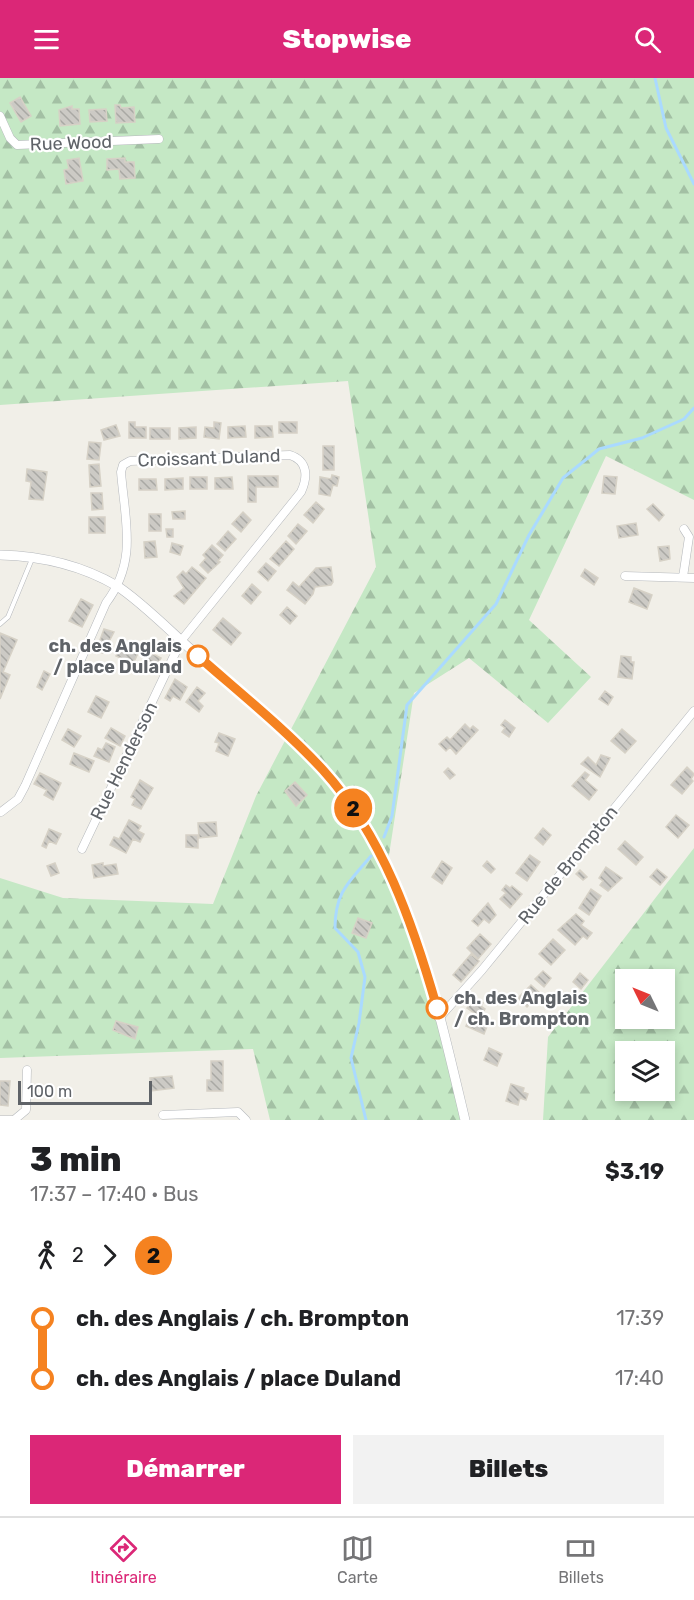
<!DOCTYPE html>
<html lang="fr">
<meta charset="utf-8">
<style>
:root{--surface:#fff;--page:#f2f2f2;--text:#202124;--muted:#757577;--line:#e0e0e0;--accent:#db2777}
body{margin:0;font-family:Rubik,sans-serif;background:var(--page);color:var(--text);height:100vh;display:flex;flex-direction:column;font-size:22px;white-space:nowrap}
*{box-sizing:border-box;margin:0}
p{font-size:20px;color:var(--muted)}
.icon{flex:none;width:33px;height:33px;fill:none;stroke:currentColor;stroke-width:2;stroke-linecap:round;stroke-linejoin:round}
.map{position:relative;height:1042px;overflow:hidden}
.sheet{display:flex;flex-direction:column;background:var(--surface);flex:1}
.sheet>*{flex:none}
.badge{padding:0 12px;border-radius:20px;font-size:21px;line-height:39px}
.needle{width:39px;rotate:313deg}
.buttons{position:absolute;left:615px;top:891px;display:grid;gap:12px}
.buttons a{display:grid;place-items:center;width:60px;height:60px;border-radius:0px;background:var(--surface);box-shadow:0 3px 9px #0003;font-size:30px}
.scale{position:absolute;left:18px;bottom:15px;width:134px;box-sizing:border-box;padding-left:6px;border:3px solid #5f6368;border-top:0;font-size:16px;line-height:21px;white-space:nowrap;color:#5f6368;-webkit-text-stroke:4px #fff;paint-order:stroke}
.map>.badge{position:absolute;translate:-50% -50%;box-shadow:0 0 0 3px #fff}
.legs{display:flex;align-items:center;gap:9px;height:66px;padding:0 30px;font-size:20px}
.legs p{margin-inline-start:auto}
.summary{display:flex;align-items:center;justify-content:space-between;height:102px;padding:0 30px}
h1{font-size:33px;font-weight:800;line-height:45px}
.action{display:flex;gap:12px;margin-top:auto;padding:12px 30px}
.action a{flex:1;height:69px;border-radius:0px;background:var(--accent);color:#fff;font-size:24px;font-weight:800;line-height:69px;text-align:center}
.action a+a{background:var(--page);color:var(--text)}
ul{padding:0 30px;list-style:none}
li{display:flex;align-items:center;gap:21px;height:60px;font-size:22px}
li i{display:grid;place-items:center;width:9px;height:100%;margin:0 8px;background:currentColor}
li i::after{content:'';width:15px;height:15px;margin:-8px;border:4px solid;border-radius:50%;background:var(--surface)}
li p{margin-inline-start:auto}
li:first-child i{background:linear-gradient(#0000 50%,currentColor 0)}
li:last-child i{background:linear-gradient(currentColor 50%,#0000 0)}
header{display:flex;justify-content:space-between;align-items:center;height:78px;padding:0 30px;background:var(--accent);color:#fff;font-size:27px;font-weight:800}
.tabs{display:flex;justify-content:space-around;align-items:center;height:84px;border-top:2px solid var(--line);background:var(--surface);font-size:16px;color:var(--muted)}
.tabs a{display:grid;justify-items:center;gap:3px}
.tabs .current{color:var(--accent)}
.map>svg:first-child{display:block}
.forest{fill:url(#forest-firs);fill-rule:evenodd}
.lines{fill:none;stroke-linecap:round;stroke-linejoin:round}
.stream{stroke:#aadaff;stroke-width:3}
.building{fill:url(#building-back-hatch);stroke:#d6d1c6;stroke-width:1.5}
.service-casing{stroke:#b5b8bc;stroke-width:5}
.minor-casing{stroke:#b5b8bc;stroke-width:9}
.tertiary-casing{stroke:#b5b8bc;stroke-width:10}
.service{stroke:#fff;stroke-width:4}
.minor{stroke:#fff;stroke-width:8}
.tertiary{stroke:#fff;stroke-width:9}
.line-1-casing{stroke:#fff;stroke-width:14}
.line-1{stroke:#f58220;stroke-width:9}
.stop-1-dot{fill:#fff;stroke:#f58220;stroke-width:3}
.labels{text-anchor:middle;stroke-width:4.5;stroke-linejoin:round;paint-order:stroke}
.street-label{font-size:18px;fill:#5f6368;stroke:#fff}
.stop-label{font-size:18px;font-weight:bold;fill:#5f6368;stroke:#fff;text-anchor:end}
</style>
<header><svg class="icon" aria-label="menu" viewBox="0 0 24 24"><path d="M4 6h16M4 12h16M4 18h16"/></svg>Stopwise<svg class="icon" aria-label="search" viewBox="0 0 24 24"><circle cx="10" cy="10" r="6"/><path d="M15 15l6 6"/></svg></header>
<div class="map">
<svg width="694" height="1042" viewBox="0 0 694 1042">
<defs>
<pattern id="forest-firs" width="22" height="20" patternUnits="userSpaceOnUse" patternTransform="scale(1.5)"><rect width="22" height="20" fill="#c5e8c5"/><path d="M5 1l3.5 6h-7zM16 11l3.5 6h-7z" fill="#a3c0a4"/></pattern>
<pattern id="building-back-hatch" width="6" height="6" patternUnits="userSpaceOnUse" patternTransform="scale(1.5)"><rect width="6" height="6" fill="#cccac5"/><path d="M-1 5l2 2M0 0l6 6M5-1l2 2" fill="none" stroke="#a9a8a4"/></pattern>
</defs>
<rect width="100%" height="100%" fill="#f1efe8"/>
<path class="forest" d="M0,0H694V422L606,378L529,542L591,599L548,645L469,580L414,615L387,790L434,932L461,1042H270L253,971L0,980V800L63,820L213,826L256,718L376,489L348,303L0,327Z
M694,770V1042H543L548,959ZM626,902H664V940H626ZM626,974H664V1012H626Z"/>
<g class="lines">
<path class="stream" d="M655,0L666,50L694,106
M384,759L392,738L407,627L496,526L529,457L563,400L599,371L642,360L684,341L694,330
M366,1042L351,980L359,945L365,899L358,874L335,850C335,814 349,804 371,778"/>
</g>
<path class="building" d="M20,19L31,38L21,44L10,25Z
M115,27H120L121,30L134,29L135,44L116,45Z
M72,28V31H79L80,46L60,48L59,32Z
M106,31L107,43L90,44L89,32Z
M79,80L83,103L66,106L64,92L69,91L67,82Z
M125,80V84H134L135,100L120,101L119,91L107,92V81Z
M129,344H135V349H146V360H129Z
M214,344L221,345L219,361L204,359L205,349L214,350Z
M279,344H297V355H279Z
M116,347L120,358L104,362L101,352Z
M245,348L246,359L228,360V349Z
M255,348H272L273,359L255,360Z
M196,349V360L179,361V350Z
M150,350H170V361H150Z
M89,364L101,365L99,382L87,381Z
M323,368H334V392H323Z
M99,386L101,408L90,409L89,387Z
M27,391L47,394L43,422L29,421L31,404L26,403Z
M332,397L339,399L337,408L333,407L330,418L319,416L320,399L331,401Z
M248,398H278V409H256V424H248Z
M604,398L617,399L615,416L602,415Z
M190,399H207V411H190Z
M232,399L233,411H215V400Z
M183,400V411L165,412V401Z
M139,401H156L157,412H139Z
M91,415H102L103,431L92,432Z
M316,424L324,431L313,445L304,437Z
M653,426L664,437L659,443L647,431Z
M185,433V441H173L172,434Z
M243,434L251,442L241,454L232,446Z
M149,436H161V453H149Z
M89,439H105V455H89Z
M636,445L638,457L619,460L617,448Z
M298,446L307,453L296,466L288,458Z
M166,451H173V459H167Z
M228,453L236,461L225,473L217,466Z
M155,463L157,479L145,480L144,464Z
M286,463L294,471L279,488L270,481Z
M172,465L183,468L180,477L170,474Z
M212,467L223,477L218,483L220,484L208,495L200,487L206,480L203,477Z
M669,468L670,481L660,483L658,469Z
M266,485L276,493L268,503L258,494Z
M192,489L206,500L184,526L174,518L184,510L177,499L183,493L186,496Z
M331,489L333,504L331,507L315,509L313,516L305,526L287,512L293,504L299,509L316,490Z
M585,491L598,500L594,507L581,498Z
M252,506L261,514L251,526L242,518Z
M634,510L652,517L647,531L629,524Z
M81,521L93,527L82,549L69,543Z
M287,529L297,538L290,546L280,537Z
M223,540L241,555L231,567L213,552Z
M104,551L114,554L103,575L96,573Z
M0,555L17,562L3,594L10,597L0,621Z
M129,566L139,573L133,586L116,578L121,567L127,570Z
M151,575L161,580L153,594L143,589Z
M621,578L631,579V584H634L632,601L618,599Z
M44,593L50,596L42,612L37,609Z
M175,601L187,609L180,622L173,618L170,623L165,620Z
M197,609L205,615L198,623L203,628L199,634L186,624Z
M605,613L613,619L608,627L599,621Z
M96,618L109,624L101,640L88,634Z
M505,642L515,650L509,659L502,654L505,650L501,647Z
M465,646L470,651L473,648L478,652L456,676L450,669L446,673L439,666L447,659L450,662Z
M111,650L125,658L120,668L105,660Z
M68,651L81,658L74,669L62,662Z
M622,651L636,663L625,675L611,663Z
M219,655L235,661L228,678L216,673L219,665L215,664Z
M106,665L115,669L109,684L94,678L98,670L102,672Z
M74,675L94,683L89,694L70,686Z
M601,677L610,680L600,699L581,686L588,679L596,687Z
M687,689L694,696L691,701L693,703L682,716L671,707Z
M448,690L455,697L450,701L444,694Z
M585,694L589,697L585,702L597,712L589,722L572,708Z
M40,695L61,705L53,722L44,717L47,712L34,706Z
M140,702L153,710L141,731L132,727L135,721L131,719Z
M295,704L307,717L296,728L285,713Z
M676,737L689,747L678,760L666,749Z
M129,742L141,748L138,753L144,756L140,764L133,761L126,775L110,767L114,759L119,761Z
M216,744L217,758L199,760L198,745Z
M543,750L551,757L543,767L535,760Z
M49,751L61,756L56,766L49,763L46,770L42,768Z
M186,757H198V770L186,769Z
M625,763L643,779L636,787L618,771Z
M530,777L540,784L527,803L516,795Z
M442,783L452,790L442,806L432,799Z
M487,783L495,791L491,795L483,788Z
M55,785L59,795L51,798L47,788Z
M103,785V788L116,786L118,796L94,800L92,787Z
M606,789L622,800L608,813L600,807L603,803L599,800Z
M657,791L667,799L660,807L650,799Z
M580,792L587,799L583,802L576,796Z
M506,807L510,810L512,808L522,816L510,830L500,821L506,815L502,812Z
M591,811L601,818L589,837L579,830Z
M488,825L496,837L489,845L484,841L478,848L472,843Z
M576,836L584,843L581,847L592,855L587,861L583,858L575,867L558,852Z
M358,840L372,845L366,860L352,855Z
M480,856L491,866L478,881L467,870Z
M553,861L565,872L551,887L539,876Z
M471,876L479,883L461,904L453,897Z
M543,893L551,900L544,909L535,901Z
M580,895L588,902L581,911L573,904Z
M531,907L540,915L527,929L518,920Z
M474,919L483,925L481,928L485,931L480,939L467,930Z
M470,938L488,946L484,956L466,948Z
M116,943L138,949L135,961L113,952Z
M489,970L502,976L497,988L484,982Z
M211,983H223V1013H207V1002H211Z
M172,998L174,1010L151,1013L150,1000Z
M0,1003H10L8,1028L0,1027Z
M511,1006L524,1010L523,1014L528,1016L526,1022L520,1020L518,1027L506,1023Z"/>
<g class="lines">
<g class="service-casing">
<path id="service" d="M0,546L8,539L32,481"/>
</g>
<g class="minor-casing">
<path id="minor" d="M0,38L10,60L17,67L159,61
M625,498L694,500
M683,499L689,459L684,451
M1,734L18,721L25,708L106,525C138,483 125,443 121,394L123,387L130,383L290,377C308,383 308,399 301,414L181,563L82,771
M439,940L482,892L694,633
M163,1037L238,1034L246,1042
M0,1042H14L26,1032L27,992"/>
</g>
<g class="tertiary-casing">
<path id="tertiary" d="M0,477C41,478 81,487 117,508C142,524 173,556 196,576C239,614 285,650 323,692C409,788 436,921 465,1042"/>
</g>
<use href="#service" class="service"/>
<use href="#minor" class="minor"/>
<use href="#tertiary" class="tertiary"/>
</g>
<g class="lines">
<g class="line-1-casing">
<path id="line-1" d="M198,578C240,615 285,651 323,692C383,758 413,846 437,930"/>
</g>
<use href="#line-1" class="line-1"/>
</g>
<g class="stop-1-dot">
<circle cx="198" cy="578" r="10"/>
<circle cx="437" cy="930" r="10"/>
</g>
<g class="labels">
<g class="street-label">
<text transform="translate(71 65) rotate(-2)" y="6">Rue Wood</text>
<text transform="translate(209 380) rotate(-2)" y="6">Croissant Duland</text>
<text transform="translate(124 683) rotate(-64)" y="6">Rue Henderson</text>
<text transform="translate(568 787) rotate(-51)" y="6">Rue de Brompton</text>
</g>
<g class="stop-label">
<text x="182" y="574">ch. des Anglais<tspan x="182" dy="21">/ place Duland</tspan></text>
<text x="454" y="926" text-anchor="start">ch. des Anglais<tspan x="454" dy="21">/ ch. Brompton</tspan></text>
</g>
</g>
</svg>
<div class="buttons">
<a><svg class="needle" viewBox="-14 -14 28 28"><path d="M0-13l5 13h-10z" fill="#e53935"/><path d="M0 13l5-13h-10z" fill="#757577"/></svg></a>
<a><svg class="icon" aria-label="layers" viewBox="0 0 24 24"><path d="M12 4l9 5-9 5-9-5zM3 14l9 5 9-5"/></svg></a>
</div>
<div class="scale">100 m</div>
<b class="badge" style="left:353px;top:730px;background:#f58220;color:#111">2</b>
</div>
<section class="sheet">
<div class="summary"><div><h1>3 min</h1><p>17:37 – 17:40 · Bus</p></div><b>$3.19</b></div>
<div class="legs"><svg class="icon" aria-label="walk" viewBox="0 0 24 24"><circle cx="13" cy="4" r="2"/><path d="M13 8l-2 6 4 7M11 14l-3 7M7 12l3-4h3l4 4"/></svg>2<svg class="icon" aria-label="forward" viewBox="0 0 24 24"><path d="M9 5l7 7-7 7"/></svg><b class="badge" style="background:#f58220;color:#111">2</b></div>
<ul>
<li><i style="color:#f58220"></i><b>ch. des Anglais / ch. Brompton</b><p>17:39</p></li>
<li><i style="color:#f58220"></i><b>ch. des Anglais / place Duland</b><p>17:40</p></li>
</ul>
<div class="action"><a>Démarrer</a><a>Billets</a></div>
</section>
<nav class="tabs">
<a class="current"><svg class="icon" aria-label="directions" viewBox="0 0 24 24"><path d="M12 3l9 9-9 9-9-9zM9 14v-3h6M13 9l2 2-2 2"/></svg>Itinéraire</a>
<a><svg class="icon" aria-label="map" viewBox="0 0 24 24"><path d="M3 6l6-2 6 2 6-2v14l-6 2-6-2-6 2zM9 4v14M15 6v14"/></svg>Carte</a>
<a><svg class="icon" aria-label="tickets" viewBox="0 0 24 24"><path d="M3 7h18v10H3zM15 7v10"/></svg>Billets</a>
</nav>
